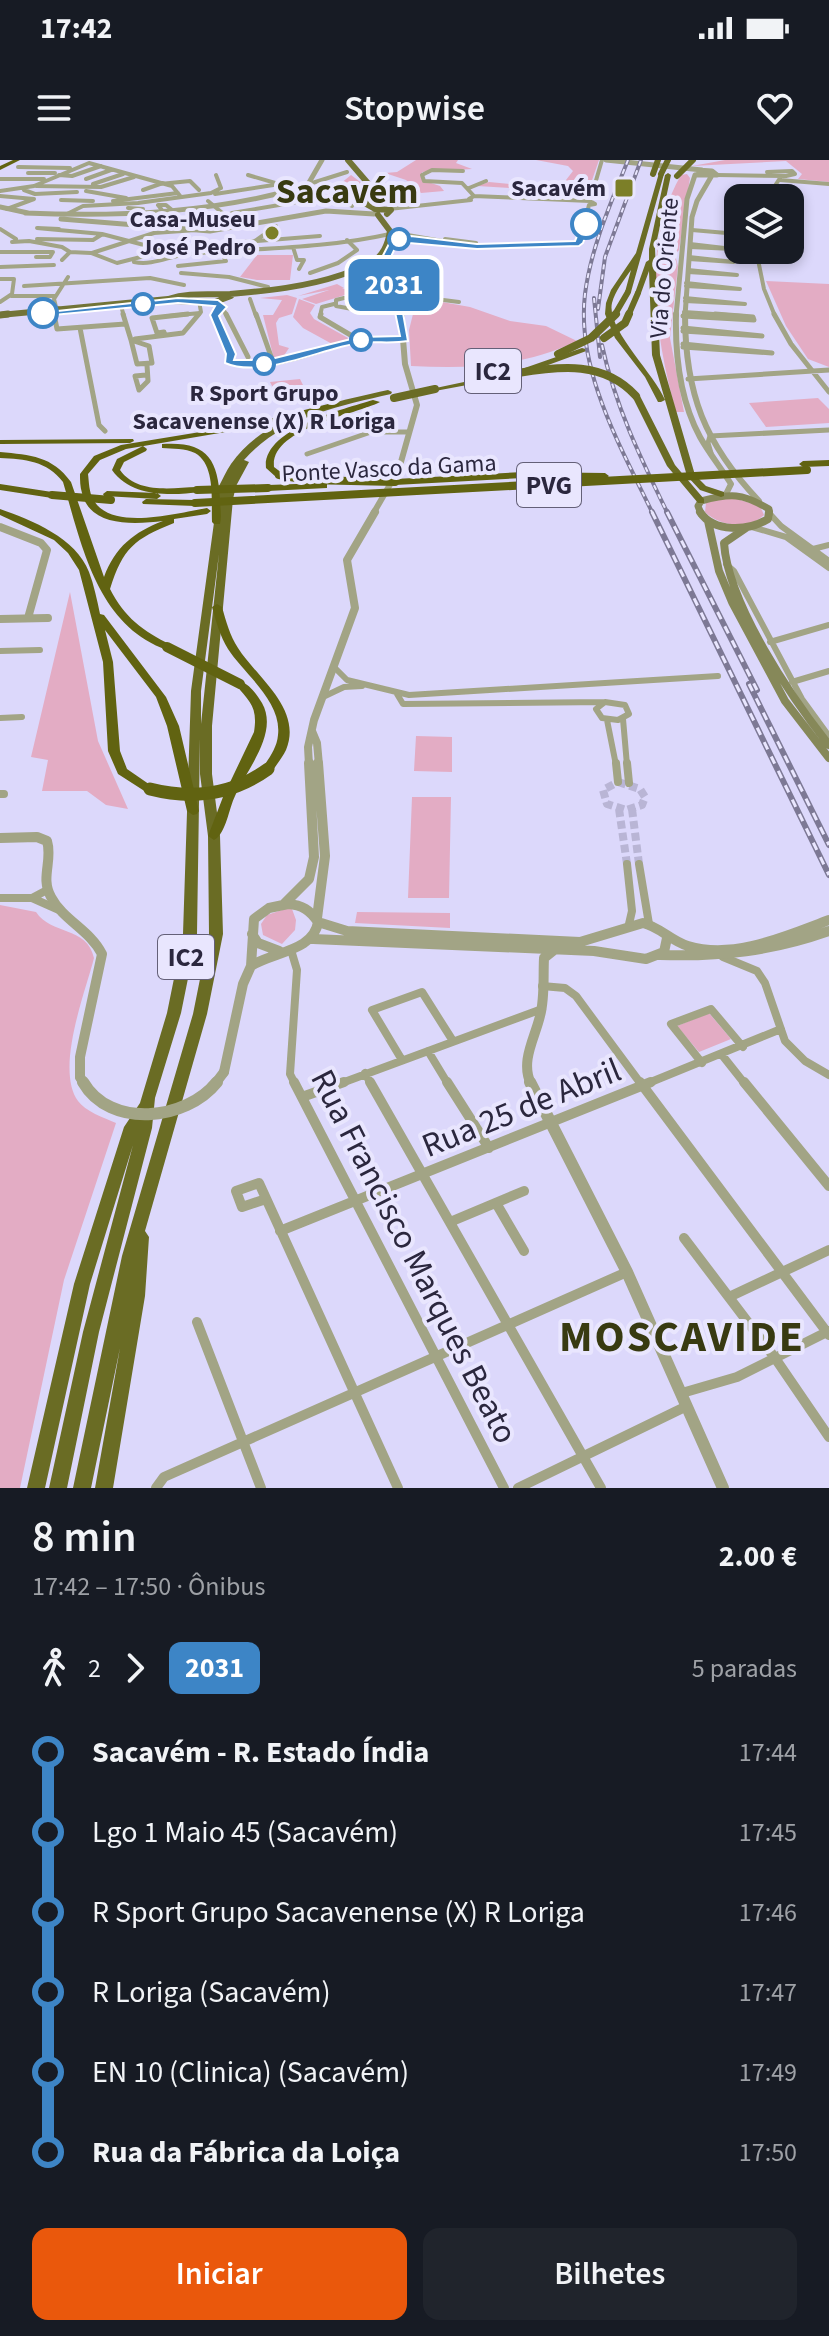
<!DOCTYPE html>
<html lang="pt">
<meta charset="utf-8">
<style>
:root{--surface:#171b24;--page:#20242c;--text:#f1f3f6;--muted:#9ea1a6;--accent:#ea580c}
body{margin:0;font-family:"Source Sans 3",sans-serif;background:var(--page);color:var(--text);height:100vh;display:flex;flex-direction:column;font-size:30px;white-space:nowrap}
*{box-sizing:border-box;margin:0}
p{font-size:26px;color:var(--muted)}
.icon{flex:none;width:44px;height:44px;fill:none;stroke:currentColor;stroke-width:2;stroke-linecap:round;stroke-linejoin:round}
.map{position:relative;height:1328px;overflow:hidden}
.panel{display:flex;flex-direction:column;background:var(--surface);flex:1}
.panel>*{flex:none}
.badge{padding:0 16px;border-radius:12px;font-size:28px;line-height:52px}
.buttons{position:absolute;left:724px;top:24px;display:grid;gap:16px}
.buttons a{display:grid;place-items:center;width:80px;height:80px;border-radius:16px;background:var(--surface);box-shadow:0 4px 12px #0003;font-size:40px}
.map>.badge{position:absolute;translate:-50% -50%;box-shadow:0 0 0 4px #fff}
.legs{display:flex;align-items:center;gap:12px;height:88px;padding:0 32px;font-size:26px}
.legs p{margin-inline-start:auto}
.overview{display:flex;align-items:center;justify-content:space-between;height:136px;padding:0 32px}
h1{font-size:44px;font-weight:600;line-height:60px}
.button{display:flex;gap:16px;margin-top:auto;padding:16px 32px}
.button a{flex:1;height:92px;border-radius:16px;background:var(--accent);color:#fff;font-size:32px;font-weight:600;line-height:92px;text-align:center}
.button a+a{background:var(--page);color:var(--text)}
ul{padding:0 32px;list-style:none}
li{display:flex;align-items:center;gap:28px;height:80px;font-size:30px}
li i{display:grid;place-items:center;width:12px;height:100%;margin:0 10px;background:currentColor}
li i::after{content:'';width:20px;height:20px;margin:-10px;border:6px solid;border-radius:50%;background:var(--surface)}
li p{margin-inline-start:auto}
li:first-child i{background:linear-gradient(#0000 50%,currentColor 0)}
li:last-child i{background:linear-gradient(currentColor 50%,#0000 0)}
.status{display:flex;justify-content:space-between;align-items:center;height:56px;padding:0 40px;background:var(--surface);direction:ltr}
.status svg{height:22px;fill:currentColor}
header{display:flex;justify-content:space-between;align-items:center;height:104px;padding:0 32px;background:var(--surface);font-size:36px;font-weight:600}
.map>svg:first-child{display:block}
.green{fill:#e3acc4}
.lines{fill:none;stroke-linecap:round;stroke-linejoin:round}
.minor-tunnel{stroke:#b9b5d5;stroke-width:8;stroke-dasharray:8 4;stroke-linecap:butt}
.minor-far4{stroke:#a2a485;stroke-width:4}
.minor-far3{stroke:#a2a485;stroke-width:5}
.minor-far2{stroke:#a2a485;stroke-width:6}
.minor-far1{stroke:#a2a485;stroke-width:8}
.minor{stroke:#a2a485;stroke-width:10}
.tertiary-far4{stroke:#a2a485;stroke-width:5}
.tertiary-far3{stroke:#a2a485;stroke-width:6}
.tertiary-far2{stroke:#a2a485;stroke-width:8}
.tertiary-far1{stroke:#a2a485;stroke-width:10}
.tertiary{stroke:#a2a485;stroke-width:12}
.secondary-far1{stroke:#868859;stroke-width:7}
.secondary{stroke:#868859;stroke-width:8}
.primary-far1{stroke:#727437;stroke-width:6}
.primary{stroke:#727437;stroke-width:7}
.trunk{fill:#6a6c24;fill-rule:evenodd}
.motorway{fill:#616311;fill-rule:evenodd}
.rail-far1-casing{stroke:#7d7995;stroke-width:4}
.rail-casing{stroke:#7d7995;stroke-width:6}
.rail-far1{stroke:#e9e6fe;stroke-width:2;stroke-dasharray:5;stroke-linecap:butt}
.rail{stroke:#e9e6fe;stroke-width:3;stroke-dasharray:8;stroke-linecap:butt}
.tertiary-bridge-far1{stroke:#a2a485;stroke-width:10}
.tertiary-bridge{stroke:#a2a485;stroke-width:12}
.trunk-bridge-far1{stroke:#6a6c24;stroke-width:6}
.trunk-bridge{stroke:#6a6c24;stroke-width:8}
.motorway-bridge-far2{stroke:#616311;stroke-width:8}
.motorway-bridge-far1{stroke:#616311;stroke-width:10}
.motorway-bridge{stroke:#616311;stroke-width:13}
.line-1{fill:#3d85c6;stroke:#fff;stroke-width:2}
.poi-dot{fill:#7c7f28;stroke:#e9e6fe;stroke-width:3}
.stop-1-dot{fill:#fff;stroke:#3d85c6;stroke-width:4}
.labels{text-anchor:middle;stroke-width:8;stroke-linejoin:round;paint-order:stroke}
.far-poi-label{font-size:24px;font-weight:bold;fill:#2b273e;stroke:#e9e6fe;text-anchor:end}
.far-street-label{font-size:24px;fill:#2b273e;stroke:#e9e6fe}
.far-stop-label{font-size:24px;font-weight:bold;fill:#2b273e;stroke:#e9e6fe}
.shield{fill:#e9e6fe;stroke:#646078;stroke-width:2}
.shield-label{font-size:26px;font-weight:bold;fill:#2b273e}
.near-street-label{font-size:34px;fill:#2b273e;stroke:#e9e6fe}
.far-town-label{font-size:36px;font-weight:bold;fill:#383a11;stroke:#e9e6fe}
.near-district-label{font-size:44px;font-weight:bold;letter-spacing:2px;fill:#383a11;stroke:#e9e6fe}
</style>
<div class="status"><b>17:42</b><svg viewBox="0 0 49 12"><path d="M0 12V9h3v3zM5 12V6h3v6zM10 12V3h3v9zM15 12V0h3v12zM26 1h20v11H26zM47 4h2v5h-2z"/></svg></div>
<header><svg class="icon" aria-label="menu" viewBox="0 0 24 24"><path d="M4 6h16M4 12h16M4 18h16"/></svg>Stopwise<svg class="icon" aria-label="heart" viewBox="0 0 24 24"><path d="M12 20l-8-8c-3-5 5-10 8-4 3-6 11-1 8 4z"/></svg></header>
<div class="map">
<svg width="829" height="1328" viewBox="0 0 829 1328">
<rect width="100%" height="100%" fill="#dcd8fb"/>
<path class="green" d="M416,0H458L456,3L472,9L422,12V20L440,26L444,31L421,33L406,20L385,13L397,12Z
M536,0H599L590,26L582,32L477,26L489,22L559,29L573,11L568,6Z
M725,0H829V22L798,19L802,14L786,1L692,6Z
M351,15L367,27L366,36L323,38Z
M681,15L687,14L690,18L679,90L675,95L678,106L670,178L684,252H676C656,178 640,86 681,15Z
M257,95H293L290,120H257L240,117Z
M367,118L369,138L345,135L316,144L302,139L329,130L298,136L337,124L344,128L342,129L358,128L356,119Z
M766,121L829,124V207L808,199L786,166Z
M287,135L297,138L292,154L279,158L276,163L279,185L289,188L283,197L274,199L263,155H273L282,140L260,138Z
M299,139L315,145L310,153L314,159L348,178L347,181L334,185L303,168L293,157Z
M425,139L470,147L510,161L546,166L577,181C522,207 470,209 411,206L409,170L413,154L420,152L416,151L418,145Z
M300,219L311,241L281,244L270,222Z
M818,238L829,249V263L766,267L749,243Z
M727,336L760,346L764,355C749,370 719,366 705,352L706,343Z
M70,432L98,581L128,649L106,645L87,631H42L48,600L31,597Z
M416,576L452,577V612L414,611Z
M412,637H451L449,738H408Z
M0,745L36,752C51,775 87,766 94,798C85,833 55,909 78,941C85,951 104,958 116,963L64,1120L20,1328H0Z
M285,749H292L296,760L295,770L282,784L263,775L261,764L267,755Z
M357,752L450,753V768L355,763Z
M709,853L731,879L699,892L677,866Z"/>
<g class="lines">
<path class="minor-tunnel" d="M618,622L640,629L645,637L642,645L626,650L607,644L603,630Z
M619,649L627,704
M632,649L639,704"/>
<path class="minor-far4" d="M18,7L70,8
M463,11L432,10L422,15L424,21L462,23L474,36
M767,12L792,11
M28,13H55
M59,15L72,16L101,6
M248,15L296,29
M717,15L786,16L795,14L792,11
M0,19H44
M86,19L111,10
M780,20L829,24
M93,24L123,14
M309,24L347,12
M36,26L101,27L134,17
M469,28L486,21
M24,30L35,34L77,32
M143,30L160,24L190,21L199,30
M0,31L34,26L89,3L172,26L181,37
M86,31L126,38
M215,34L280,24
M0,36L34,39L7,49
M767,38L780,18
M469,39L474,36L590,41
M61,40L93,41
M306,40H339L352,46
M113,41L178,33
M208,41L226,56
M128,48L143,49
M389,49L471,40
M169,51L173,57L168,58L158,45H166L172,50
M67,54L83,46L138,43L211,33L221,28L216,15
M0,69L16,79
M59,69L37,68L102,74L167,91
M692,70L738,74
M396,73L477,87L579,83L589,45L595,44L590,41L602,0
M37,79L93,80L101,75
M445,79L476,83
M255,81L276,66
M12,82L29,81L62,87L70,92L91,93L117,103L180,87L320,76
M690,84L733,89L690,87
M293,87L297,100H304L299,109
M756,90L764,129L775,156
M0,92H53L50,97H36
M92,93L154,73L196,70L232,53L303,41L307,39V26
M689,97L734,102L689,99
M62,100L70,92
M134,102C153,106 169,96 188,94C256,88 323,89 390,74
M178,106L226,101L224,98
M0,107L54,105
M688,110L737,115L688,112
M181,113L229,117L268,127L264,130
M310,113L338,103L357,90L347,80
M0,119H14L12,134L0,142
M686,123L740,129L686,126
M24,126L150,118L184,125
M396,134L459,142
M11,136H55
M344,138H358L366,144L352,149L336,146V140Z
M685,138L745,144L685,141
M250,139L256,156
M366,142L398,141
M121,146L124,156
M222,147L227,156
M61,149L56,147L54,139L68,117
M54,152L55,156
M684,152L743,156
M169,156L200,153
M197,156L201,152L199,141
M216,156L222,147
M320,156L322,147L334,144
M683,156H688"/>
<path class="minor-far3" d="M54,154L57,169L125,164
M123,154L131,180
M216,154L231,194L229,201C273,214 317,188 360,180C375,177 390,179 405,179
M226,154L248,197
M256,154L273,202
M321,154L320,157L359,180
M774,154L791,184L829,232
M683,156L754,160L753,157L715,154
M80,168L99,265L105,271
M683,168L762,176L683,171
M164,172L157,173L152,158L188,154
M135,179L183,173L199,154
M131,180L149,186L152,203L137,204Z
M683,184L772,193L683,187
M146,215L135,216L139,230L148,221L147,205
M688,219L829,210
M711,293L708,283L710,276L829,270
M307,294L371,272H408"/>
<path class="minor-far2" d="M770,354L781,366L829,401
M752,367L786,377L829,408
M813,389L829,385
M726,404L734,411L802,539L829,576
M770,482L829,465
M0,491L40,490
M334,507L347,520L409,535L718,516
M792,522L829,511
M397,534L403,544L605,542
M323,537L344,527L362,526
M605,542L625,545L629,554L618,560L602,558L596,549Z
M0,558L22,557
M623,559L627,605
M607,560L616,605"/>
<path class="minor-far1" d="M616,603L618,622
M627,603L629,623
M0,634H4
M627,704L632,751L629,764
M639,704L649,764
M0,738H32L47,730
M32,738L59,750
M291,790L297,810L290,914L295,924
M723,797L757,811L765,823L785,881L805,901L829,915
M542,826L565,828L576,836L641,924
M428,891L448,924
M722,895L745,924
M402,900L372,850L422,832L453,881
M702,903L671,864L711,849L743,887
M365,913L371,924
M339,924L542,849
M646,924L781,869"/>
<path class="minor" d="M294,922L504,1328
M370,922L601,1328
M447,922L489,988
M640,922L829,1175
M744,922L829,1026
M302,937L344,922
M266,1039L242,1047L236,1031L259,1023L398,1328
M496,1043L524,1091
M450,1062L524,1031
M280,1071L651,922
M684,1078L775,1198L829,1277
M729,1137L829,1090
M197,1162L261,1328
M682,1233L737,1217L829,1171
M156,1328L164,1317L627,1112
M518,1328L687,1246"/>
<path class="tertiary-far4" d="M606,0L702,10
M695,15H717L712,11L697,10
M0,47L28,53
M25,53C121,57 214,53 307,26L322,0
M61,59L210,71L326,51L374,54
M386,109L393,120L402,156
M376,112L391,116
M676,156L687,39L695,15
M685,156L692,57L697,41L711,17"/>
<path class="tertiary-far3" d="M676,154C675,196 680,240 700,277C709,293 721,308 731,324L726,334
M685,154C685,234 705,284 759,341
M373,354L399,309L417,245L405,204L401,154"/>
<path class="tertiary-far2" d="M0,367L41,383L47,390L28,458
M0,459L48,458
M312,571L317,583L319,605
M309,605L308,587L314,560L355,448L347,400L375,352"/>
<path class="tertiary-far1" d="M0,678L37,677L47,681C53,700 40,718 51,737C63,760 90,770 102,794L80,897V917
M284,744L309,719L314,697L309,603
M288,744C302,745 310,750 318,762C314,791 273,792 251,806L254,759L269,748Z
M317,758L325,696L318,603
M318,762L347,771L580,782L643,763C660,767 671,781 688,786C734,800 786,776 829,760
M252,774L258,783L279,791
M313,779L594,791L646,799L664,792L667,778
M660,795C720,797 773,791 829,771
M224,912L243,824L251,806
M531,924C520,901 535,878 540,856C545,838 543,817 544,798L554,790"/>
<path class="tertiary" d="M530,922L627,1112L723,1328"/>
<path class="secondary-far1" d="M701,354L698,346L701,341C731,333 742,333 769,349V354"/>
<path class="secondary" d="M700,352C714,373 748,371 768,359L769,352
M708,361L719,411L732,442L785,541L829,598
M746,368L724,383C728,444 791,537 829,585"/>
<path class="primary-far1" d="M348,0L372,28L366,44L375,49
M375,49L391,50L387,54
M371,104C383,95 388,85 390,71L378,55
M173,141L215,142L231,136
M0,155L168,139C190,132 207,135 230,134C266,131 306,127 341,115C357,110 366,104 383,105"/>
<path class="primary" d="M0,155L8,154"/>
<path class="trunk" d="M659,13L664,14L631,132L628,134L625,132L631,110C624,120 615,131 612,143C606,169 654,213 665,240L661,242H658L645,217L615,178L605,154L606,143L611,130L636,93Z
M668,13L671,15L655,89L660,195L695,315L706,326L724,332V336L721,337L700,330L687,316L652,195L649,111L641,133L638,135L635,133L646,102L649,100V89L665,15Z
M582,188L589,190L521,215L435,231L431,229L516,211Z
M388,230L392,232L391,234C338,246 281,258 244,300L249,302L236,326L233,339L212,566V614L220,676L223,774L207,854L145,1071L149,1077L145,1136L113,1328H95L120,1188L91,1328H73L122,1096L193,854L209,774L208,676L200,614V578L197,774L181,853L155,938L152,968L99,1172L67,1328H49L83,1172L133,985L90,1124L45,1328H27L74,1124L124,967L140,943L167,853L183,774L191,531L219,326C223,319 226,311 231,304C265,255 334,242 388,230ZM219,394L201,564V531Z
M633,234L640,236L675,305L704,339V343H698L667,306L632,236Z"/>
<path class="motorway" d="M13,0H20L0,10V6Z
M373,240L380,242C355,255 270,268 274,307L282,313V317H276L266,308C262,269 344,249 373,240Z
M336,242L340,244L339,246L249,268L126,289L100,300L88,314C89,322 89,332 93,339C110,372 177,353 207,348L211,351L207,354L174,359V363C134,379 123,388 110,429C124,457 143,471 171,485L172,487L171,489L167,490C97,465 82,386 63,322C47,301 25,299 0,298V292C31,295 52,296 71,322L104,417C115,387 134,372 163,361C136,364 90,368 82,333C80,327 80,320 80,314L94,296L121,285L249,264Z
M133,279L134,281L130,283L0,284V280Z
M162,284C206,281 218,298 220,339C220,347 222,356 220,364H214L212,362C211,342 216,305 195,293C185,288 173,289 162,288Z
M143,286L147,289L146,291L124,302L120,310C137,334 171,328 197,327L200,328V332C170,336 131,337 112,310L117,299Z
M829,300V306L803,307L799,304L803,301Z
M523,312L605,313L609,316L605,319L523,318L395,325L391,322L395,319Z
M324,323L327,324V328L268,331L264,328L268,325Z
M0,324L52,332L56,335L52,338L0,330Z
M107,331L157,333L161,336L157,339L104,336L103,334Z
M146,339L195,340L199,343L195,346L143,344L142,342Z
M0,349C32,360 76,378 89,412C94,425 97,440 100,454L104,455L166,537L179,566L199,651L197,654L193,655L187,651L167,566L156,537L105,470L113,502L120,591L127,609L156,629L154,632H146L118,614L108,591L103,502L79,410L68,393L54,380L0,355Z
M217,444L222,447C226,461 230,476 238,488C257,518 303,549 286,590C282,598 276,605 272,612H264L262,609C269,598 277,588 278,575C282,541 244,514 228,489C220,476 216,461 212,447Z
M240,521C250,525 256,533 262,543C279,573 247,609 235,636C229,648 226,674 214,680L208,676L223,637L254,572C258,547 250,542 235,524Z"/>
<g class="rail-far1-casing">
<path id="rail-far1" d="M628,0C611,43 591,87 585,134C576,211 621,287 653,354
M594,138L600,197
M598,149L605,97L641,0
M602,185C615,246 641,299 668,354"/>
</g>
<g class="rail-casing">
<path id="rail" d="M652,352L829,715
M667,352L757,530
M749,524L829,685"/>
</g>
<use href="#rail-far1" class="rail-far1"/>
<use href="#rail" class="rail"/>
<path class="tertiary-bridge-far1" d="M80,917L84,924
M215,924L224,912"/>
<path class="tertiary-bridge" d="M83,922C110,969 186,961 217,922"/>
<path class="trunk-bridge-far1" d="M653,14L658,0
M661,14L668,0
M677,16L693,0
M614,156L628,132
M628,156L638,133"/>
<path class="trunk-bridge" d="M604,178L625,163L629,154
M558,194L591,178L616,154
M518,213C561,206 604,201 636,236
M394,238L435,229"/>
<path class="motorway-bridge-far2" d="M279,315L307,320L395,322
M197,330L268,328
M52,335L111,340
M195,343L807,310"/>
<path class="motorway-bridge-far1" d="M167,487L240,524"/>
<path class="motorway-bridge" d="M150,629C193,640 232,635 268,609"/>
</g>
<path class="line-1" d="M583,62L590,64L583,83L579,86L477,89L398,82L387,105L397,119L408,181C392,184 375,181 359,183C320,189 262,219 225,203L226,194L210,155L215,146L178,143L43,156L39,153L178,138L218,140L227,147L219,156L236,194L234,200H267L359,177L400,176L388,119L378,105L392,78L411,76L477,84L575,81Z"/>
<g class="poi-dot">
<rect x="614" y="18" width="20" height="20" rx="4"/>
<circle cx="272" cy="73" r="8"/>
</g>
<g class="stop-1-dot">
<circle cx="586" cy="64" r="14"/>
<circle cx="399" cy="79" r="10"/>
<circle cx="143" cy="144" r="10"/>
<circle cx="43" cy="153" r="14"/>
<circle cx="361" cy="180" r="10"/>
<circle cx="264" cy="204" r="10"/>
</g>
<g class="labels">
<g class="far-poi-label">
<text x="606" y="36">Sacavém</text>
<text x="256" y="67">Casa-Museu<tspan x="256" dy="28">José Pedro</tspan></text>
</g>
<g class="far-street-label">
<text transform="translate(664 108) rotate(-85)" y="8">Via do Oriente</text>
<text transform="translate(389 308) rotate(-3)" y="8">Ponte Vasco da Gama</text>
</g>
<g class="far-stop-label">
<text x="264" y="241">R Sport Grupo<tspan x="264" dy="28">Sacavenense (X) R Loriga</tspan></text>
</g>
<g class="shield">
<rect x="465" y="189" width="56" height="44" rx="6"/>
<rect x="517" y="303" width="64" height="44" rx="6"/>
<rect x="158" y="775" width="56" height="44" rx="6"/>
</g>
<g class="shield-label">
<text x="493" y="220">IC2</text>
<text x="549" y="334">PVG</text>
<text x="186" y="806">IC2</text>
</g>
<g class="near-street-label">
<text transform="translate(521 947) rotate(-22)" y="12">Rua 25 de Abril</text>
<text transform="translate(415 1096) rotate(63)" y="12">Rua Francisco Marques Beato</text>
</g>
<g class="far-town-label">
<text x="347" y="43">Sacavém</text>
</g>
<g class="near-district-label">
<text x="682" y="1191">MOSCAVIDE</text>
</g>
</g>
</svg>
<div class="buttons">
<a><svg class="icon" aria-label="layers" viewBox="0 0 24 24"><path d="M12 4l9 5-9 5-9-5zM3 14l9 5 9-5"/></svg></a>
</div>
<b class="badge" style="left:394px;top:125px;background:#3d85c6;color:#fff">2031</b>
</div>
<section class="panel">
<div class="overview"><div><h1>8 min</h1><p>17:42 – 17:50 · Ônibus</p></div><b>2.00 €</b></div>
<div class="legs"><svg class="icon" aria-label="walk" viewBox="0 0 24 24"><circle cx="13" cy="4" r="2"/><path d="M13 8l-2 6 4 7M11 14l-3 7M7 12l3-4h3l4 4"/></svg>2<svg class="icon" aria-label="forward" viewBox="0 0 24 24"><path d="M9 5l7 7-7 7"/></svg><b class="badge" style="background:#3d85c6;color:#fff">2031</b><p>5 paradas</p></div>
<ul>
<li><i style="color:#3d85c6"></i><b>Sacavém - R. Estado Índia</b><p>17:44</p></li>
<li><i style="color:#3d85c6"></i><span>Lgo 1 Maio 45 (Sacavém)</span><p>17:45</p></li>
<li><i style="color:#3d85c6"></i><span>R Sport Grupo Sacavenense (X) R Loriga</span><p>17:46</p></li>
<li><i style="color:#3d85c6"></i><span>R Loriga (Sacavém)</span><p>17:47</p></li>
<li><i style="color:#3d85c6"></i><span>EN 10 (Clinica) (Sacavém)</span><p>17:49</p></li>
<li><i style="color:#3d85c6"></i><b>Rua da Fábrica da Loiça</b><p>17:50</p></li>
</ul>
<div class="button"><a>Iniciar</a><a>Bilhetes</a></div>
</section>
